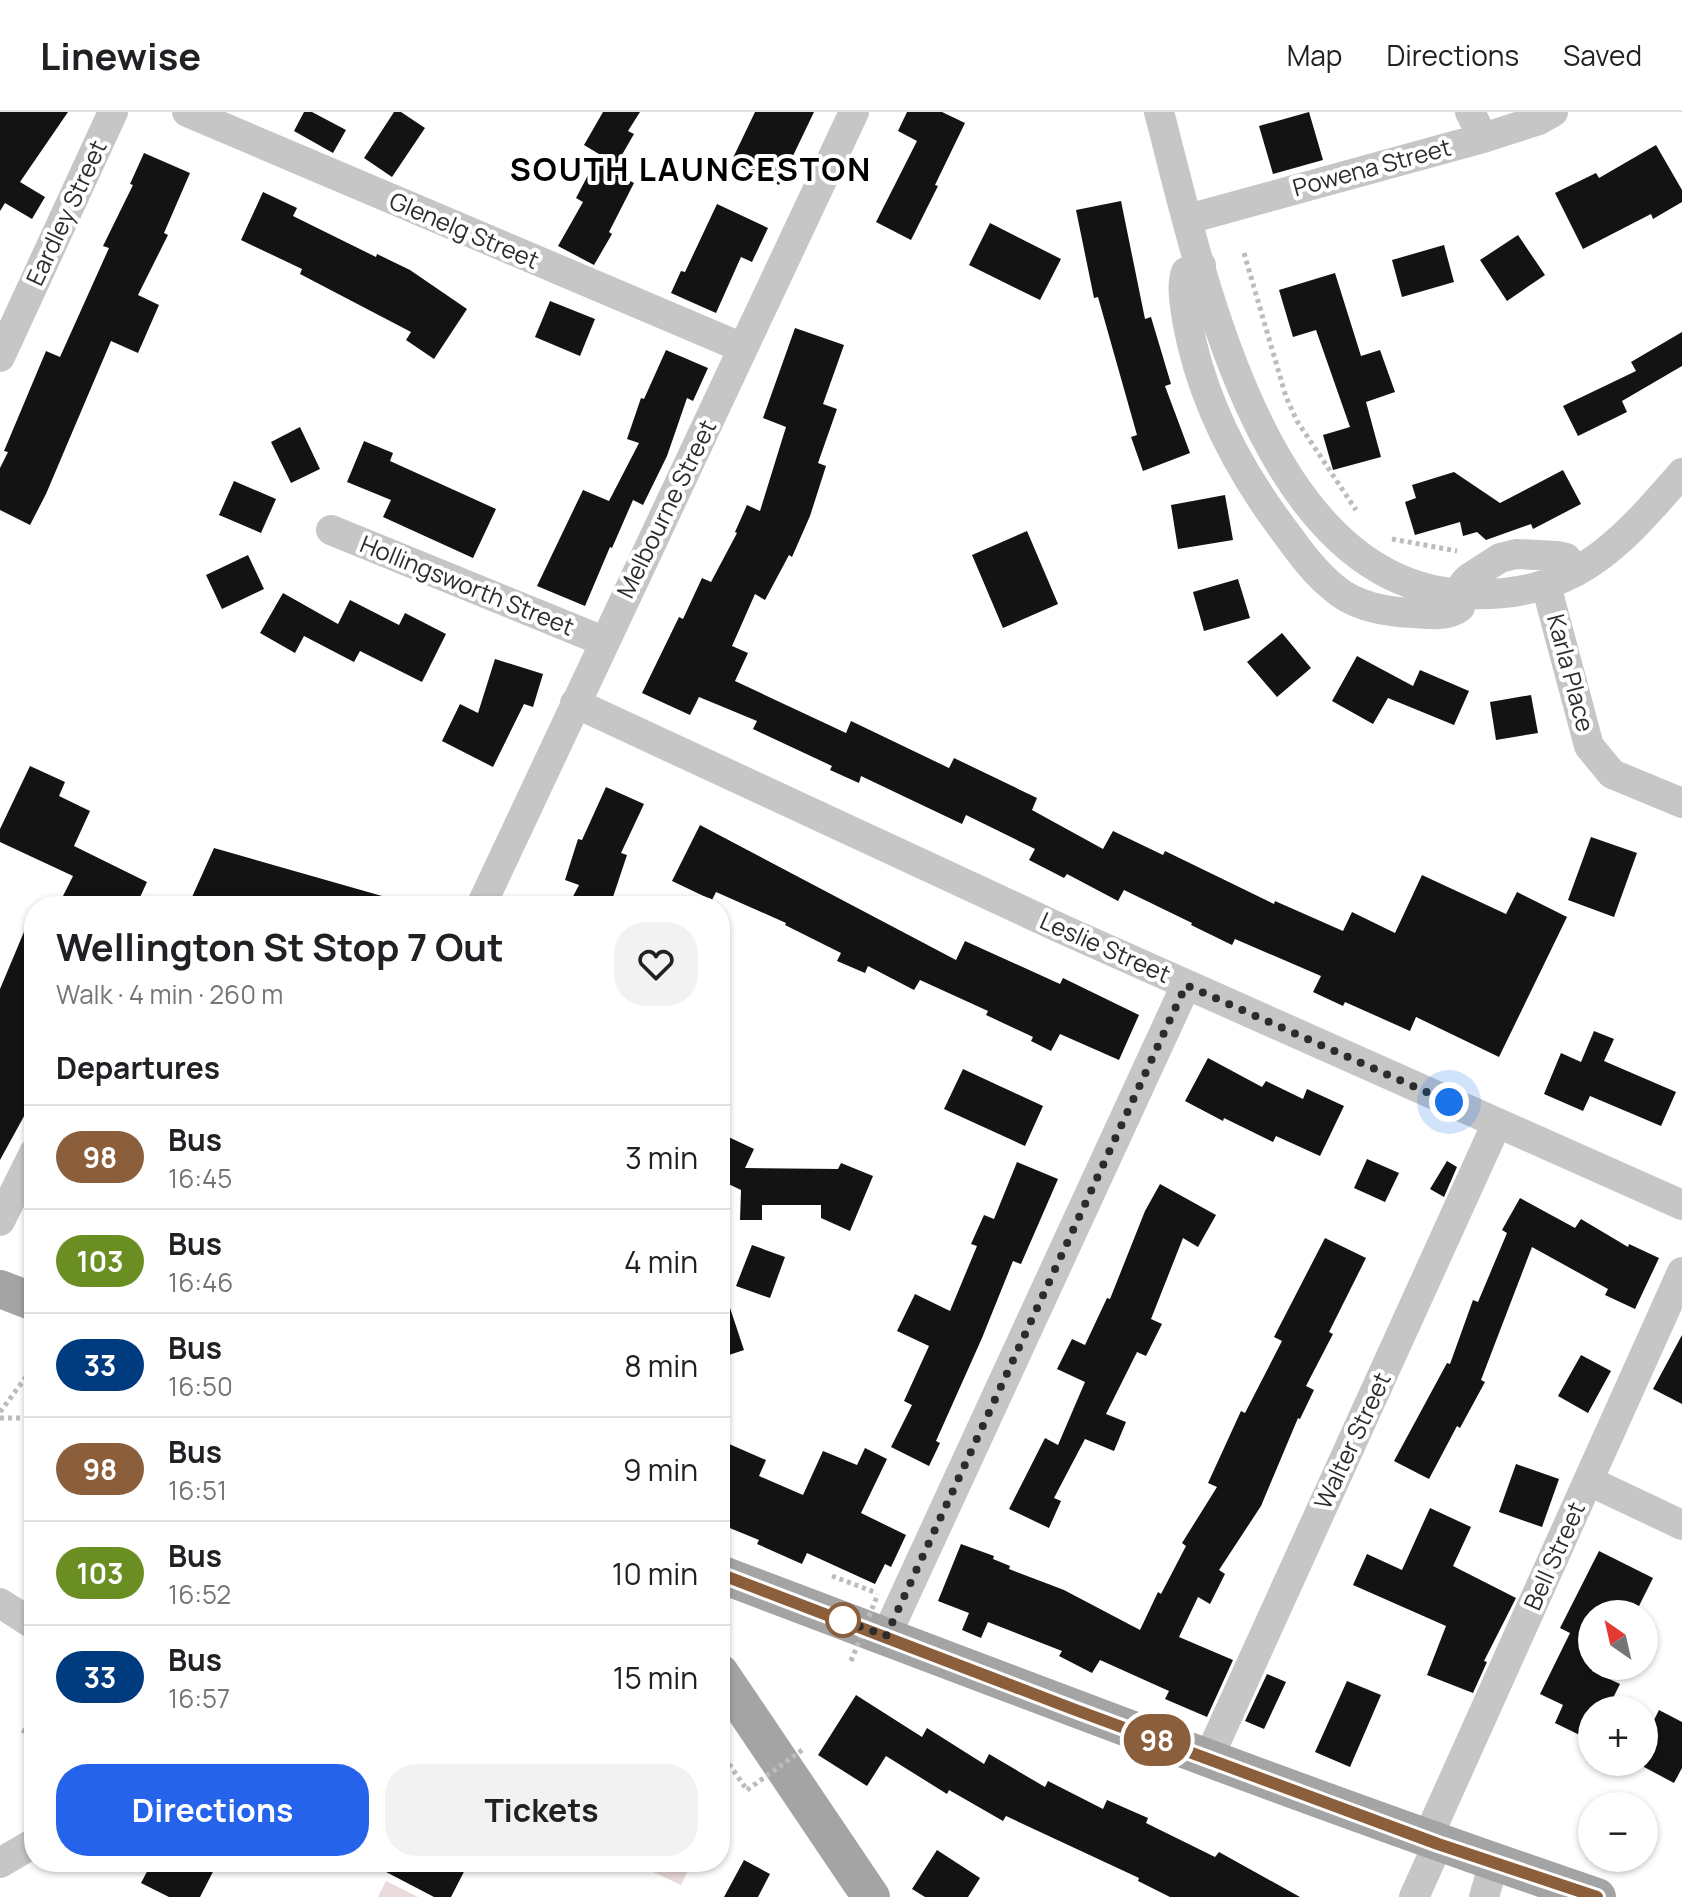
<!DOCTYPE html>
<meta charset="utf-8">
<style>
:root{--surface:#fff;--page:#f2f2f2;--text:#202124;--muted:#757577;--line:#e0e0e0;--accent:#2563eb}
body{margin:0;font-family:Manrope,sans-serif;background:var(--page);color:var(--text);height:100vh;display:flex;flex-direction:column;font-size:30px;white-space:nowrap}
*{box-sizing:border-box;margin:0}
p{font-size:26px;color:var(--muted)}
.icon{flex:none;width:44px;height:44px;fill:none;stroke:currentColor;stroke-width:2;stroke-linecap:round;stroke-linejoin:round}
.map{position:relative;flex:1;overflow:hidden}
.side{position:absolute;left:24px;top:784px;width:706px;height:976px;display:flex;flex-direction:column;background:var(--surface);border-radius:32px;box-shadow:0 2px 6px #0004}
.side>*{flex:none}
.badge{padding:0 16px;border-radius:26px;font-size:28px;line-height:52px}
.needle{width:52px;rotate:326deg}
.fabs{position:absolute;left:1578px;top:1488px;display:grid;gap:16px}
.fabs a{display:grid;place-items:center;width:80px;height:80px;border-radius:50%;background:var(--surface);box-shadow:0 2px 6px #0004;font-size:40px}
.you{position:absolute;width:40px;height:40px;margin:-20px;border:6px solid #fff;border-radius:50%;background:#1a73e8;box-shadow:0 0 0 12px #1a73e833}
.map>.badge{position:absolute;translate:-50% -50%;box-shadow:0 0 0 4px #fff}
h2{padding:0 32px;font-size:30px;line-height:72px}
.round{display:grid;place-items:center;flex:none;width:84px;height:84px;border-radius:32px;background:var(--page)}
.overview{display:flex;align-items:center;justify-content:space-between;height:136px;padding:0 32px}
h1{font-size:38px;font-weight:700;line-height:60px}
.primary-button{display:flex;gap:16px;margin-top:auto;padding:16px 32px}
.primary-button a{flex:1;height:92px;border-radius:32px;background:var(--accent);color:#fff;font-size:32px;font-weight:700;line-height:92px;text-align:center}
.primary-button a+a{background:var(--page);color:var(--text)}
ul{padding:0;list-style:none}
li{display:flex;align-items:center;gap:24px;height:104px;padding:0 32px;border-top:2px solid var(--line)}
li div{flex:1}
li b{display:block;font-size:30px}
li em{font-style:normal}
li .badge{min-width:88px;font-weight:700;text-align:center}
header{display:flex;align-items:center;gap:48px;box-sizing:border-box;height:112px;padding:0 40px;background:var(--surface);border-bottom:2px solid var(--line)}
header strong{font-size:38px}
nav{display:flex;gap:44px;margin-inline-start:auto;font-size:28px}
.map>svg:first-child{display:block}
.green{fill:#e9dadb}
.building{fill:#131313}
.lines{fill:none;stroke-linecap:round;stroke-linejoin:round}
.path{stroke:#bcbcbc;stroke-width:5;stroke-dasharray:4 4;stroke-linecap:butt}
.minor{stroke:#c6c6c6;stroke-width:30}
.major{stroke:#a4a4a4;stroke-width:38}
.path-bridge{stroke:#bcbcbc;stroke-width:5;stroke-dasharray:4 4;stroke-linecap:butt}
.line-casing{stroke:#fff;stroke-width:18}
.line{stroke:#8b5e3c;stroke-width:12}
.walk{stroke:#2c2c2c;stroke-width:8;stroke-dasharray:0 14.4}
.stop-dot{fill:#fff;stroke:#8b5e3c;stroke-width:4}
.labels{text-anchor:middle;stroke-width:8;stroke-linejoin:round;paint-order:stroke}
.street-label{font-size:24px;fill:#2c2c2c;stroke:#fff}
.district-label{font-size:32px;font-weight:bold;letter-spacing:2px;fill:#000;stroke:#fff}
</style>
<header>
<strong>Linewise</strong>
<nav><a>Map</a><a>Directions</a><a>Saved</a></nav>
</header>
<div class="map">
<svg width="1682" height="1785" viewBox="0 0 1682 1785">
<rect width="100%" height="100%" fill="#fff"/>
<path class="green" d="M632,1750H692L681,1773Z
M386,1769L418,1785H378Z"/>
<path class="building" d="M0,0H68L20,70L45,85L32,107L5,91L0,99Z
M304,0H312L346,18L333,41L294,19Z
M394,0H401L425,16L392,65L364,46Z
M603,0H640L628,19L634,22L612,60L634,71L609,120L612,122L594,153L558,134L583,90L576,86L599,42L584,33Z
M755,0H814L779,73L731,50Z
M907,0H942L965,11L935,73L938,74L911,128L876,110L917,29L898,19Z
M1309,0L1323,48L1273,62L1259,14Z
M1656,33L1682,78V90L1653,107L1651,102L1583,137L1555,81L1596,61L1599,66Z
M144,41L190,61L164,121L168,123L138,183L159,193L138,241L111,229L46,382L30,413L0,398V356L8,340L4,339L46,239L60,245L109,136L103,134L133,73L130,72Z
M263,80L297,96L293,104L376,145L377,142L410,158L467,197L434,247L406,228L411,220L300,162L302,157L241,128Z
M1121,89L1145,207L1151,205L1171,272L1165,274L1190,341L1143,359L1131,325L1137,323L1098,185L1094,186L1076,98Z
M717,92L768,116L752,150L741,145L716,201L671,181L681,159L685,160Z
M990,111L1061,147L1040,188L969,153Z
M1518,123L1545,163L1507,189L1480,148Z
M1444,133L1454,170L1402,185L1392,148Z
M1335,161L1361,244L1380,238L1395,280L1366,290L1381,345L1333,358L1323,323L1350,315L1316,218L1293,225L1279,178Z
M550,189L595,207L580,244L535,225Z
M795,216L844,233L823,292L837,297L818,351L826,354L810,404L792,445L789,443L765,488L755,482L732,534L748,541L735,569L846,621L851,609L949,656L954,646L1037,686L1032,698L1103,737L1113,719L1163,743L1165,739L1274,792L1275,789L1343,819L1352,800L1395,821L1422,763L1506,802L1517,780L1567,805L1499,945L1416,905L1410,919L1345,890L1343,894L1313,880L1321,864L1235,827L1232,833L1191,813L1192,811L1124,778L1118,789L1067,762L1064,766L1029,748L1035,737L966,703L962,712L861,664L859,671L830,658L832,654L753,617L757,609L699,585L690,603L642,581L679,505L683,507L702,466L711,470L737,421L735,420L747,393L760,399L786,315L763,306Z
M1682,220V254L1622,289L1627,300L1578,324L1563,294L1636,259L1631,250Z
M666,238L708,256L693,289L687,286L667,344L643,393L633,388L612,436L610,435L585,494L537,474L583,378L609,389L639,331L627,327L641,286L644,287Z
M300,315L320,357L291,371L271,330Z
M364,329L393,341L390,349L496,397L473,446L383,405L391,388L347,370Z
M1563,358L1581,392L1533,417L1531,412L1486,428L1477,420L1463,424L1460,410L1415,423L1405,390L1416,386L1412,373L1454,360L1500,391Z
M234,369L276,387L261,421L219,403Z
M1225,383L1233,428L1178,437L1171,393Z
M1027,419L1058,492L1003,516L972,443Z
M248,443L264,477L222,497L206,463Z
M1238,467L1250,506L1204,519L1193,480Z
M283,481L338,512L350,488L399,513L405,501L446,522L422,570L360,539L354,550L304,524L295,541L260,521Z
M1282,521L1311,556L1277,585L1247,550Z
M1357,544L1413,574L1420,558L1469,579L1454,613L1388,586L1373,612L1332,589Z
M495,547L543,562L533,595L524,592L493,655L442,629L460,592L478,601Z
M1531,583L1538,621L1496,628L1490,590Z
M30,654L65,670L59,684L90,699L74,734L147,770L136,794H58L73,764L0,730V717Z
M606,675L644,692L621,741L627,743L610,794H568L579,773L565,768L578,727L582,728Z
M700,713L956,848L965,829L1060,872L1063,866L1139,903L1119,948L1060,922L1051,939L1031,929L1033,925L986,903L988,899L920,868L914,878L868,854L865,861L837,849L841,841L785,813L786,811L716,780L712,788L672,769Z
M1591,725L1637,741L1614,805L1568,788Z
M214,736L396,788V794H188Z
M34,796V986L0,1048V877Z
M1594,919L1614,927L1604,949L1676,980L1661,1014L1590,984L1583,999L1544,982L1561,941L1581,950Z
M1208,946L1262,975L1266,969L1303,987L1307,977L1344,994L1320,1044L1276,1024L1273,1030L1224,1006L1223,1009L1185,989Z
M963,957L1043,994L1025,1034L944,997Z
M720,1021L754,1037L745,1056L838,1057L841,1051L873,1064L850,1119L821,1106V1093H762V1108H740L741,1078L720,1068Z
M1367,1047L1399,1061L1385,1090L1354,1076Z
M1447,1049L1457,1055L1444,1085L1430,1077Z
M1017,1050L1058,1067L1021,1152L1013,1149L982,1226L936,1329L940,1331L929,1354L891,1335L912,1293L904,1289L929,1234L897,1219L915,1182L950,1199L977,1134L971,1132L984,1103L994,1107Z
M1160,1072L1216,1103L1198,1135L1183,1126L1151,1207L1162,1212L1146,1244L1137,1240L1106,1302L1126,1310L1114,1339L1085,1327L1054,1386L1061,1389L1049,1416L1009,1397L1045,1326L1058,1333L1085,1270L1057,1257L1072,1227L1085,1233L1107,1186L1110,1187L1145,1099Z
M1520,1086L1575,1116L1581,1107L1628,1135L1629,1132L1659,1146L1635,1197L1605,1183L1608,1177L1532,1135L1481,1268L1485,1270L1460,1316L1457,1314L1429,1367L1394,1349L1447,1251L1450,1252L1473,1188L1478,1190L1507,1121L1502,1118Z
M1325,1126L1366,1146L1329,1220L1333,1222L1306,1274L1314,1278L1300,1307L1298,1306L1261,1394L1219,1458L1225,1462L1210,1492L1198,1485L1179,1525L1233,1548L1207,1605L1165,1587L1169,1579L1100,1548L1092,1561L1059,1544L1062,1539L988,1510L981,1526L962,1518L969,1501L938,1489L961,1432L994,1444L993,1447L1010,1454L1009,1457L1064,1478L1140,1518L1158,1480L1161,1482L1186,1434L1182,1431L1217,1375L1208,1371L1241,1299L1245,1301L1282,1229L1274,1225Z
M752,1133L785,1145L770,1186L736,1174Z
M724,1178L744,1238L720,1246V1179Z
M1682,1223V1292L1653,1277Z
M1581,1243L1611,1259L1588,1301L1558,1284Z
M720,1328L766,1348L759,1364L803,1383L823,1339L857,1353L865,1336L887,1347L861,1401L906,1423L891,1455L885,1452L875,1472L807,1441L802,1452L757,1432L759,1428L720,1412Z
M1516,1352L1559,1367L1542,1415L1499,1400Z
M1430,1396L1471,1415L1453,1454L1516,1486L1484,1549L1487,1550L1473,1581L1427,1563L1446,1514L1353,1473L1367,1442L1402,1458Z
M1599,1439L1653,1466L1635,1502H1592V1559L1620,1572L1607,1598H1592V1629L1555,1611L1563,1593L1540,1582L1570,1521L1560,1516Z
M1267,1562L1286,1570L1264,1617L1245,1609Z
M1347,1569L1381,1583L1350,1655L1315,1640Z
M856,1583L922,1625L927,1616L984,1652L989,1642L1045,1675L1048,1669L1103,1697L1107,1688L1148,1706L1146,1711L1215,1745L1219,1740L1300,1785H1170L1138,1769L1139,1766L1006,1704L1003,1709L949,1678L947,1682L886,1644L867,1674L818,1643Z
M1659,1598L1682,1610V1656L1674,1671L1644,1655V1628Z
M937,1738L980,1766L968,1785H925L912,1777Z
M744,1748L770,1762L758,1785H724Z
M152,1750H218L200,1785H169L141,1771Z
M367,1750H469L451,1785H434Z"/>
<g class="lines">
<path class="path" d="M1244,141L1286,285L1297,309L1356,398
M1392,427L1457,439
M0,1300L26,1265
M0,1306H34
M832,1464L877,1481
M22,1618L34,1624
M720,1639L747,1678"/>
<path class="minor" d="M187,0L743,236
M1159,0C1200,155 1262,475 1466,482C1573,486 1617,436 1682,361
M1470,0L1483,26
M1188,107L1483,26L1539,8L1553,0
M1201,153L1186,160C1181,174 1185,193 1187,208C1201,287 1238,358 1286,421C1300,440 1315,461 1334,476C1354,494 1387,500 1414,501C1430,502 1447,505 1460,495L1464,471L1469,466L1500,446L1516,442L1557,444L1566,446L1577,459
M0,245L113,0
M331,418L603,529
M1546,473L1589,634L1612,662L1682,691
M575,591L1062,817L1682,1093
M481,794L854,0
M0,1109L34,1041
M1589,1369L1682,1413
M0,1491L34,1513
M886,1524L1186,873
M1208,1647L1497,1011
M1427,1727L1682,1160
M0,1751L34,1731
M1414,1785L1438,1732
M1484,1785L1494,1750"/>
<path class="major" d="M0,1177L34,1190
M720,1462C1012,1572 1302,1685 1597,1785
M720,1561L871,1785"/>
<path class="path-bridge" d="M851,1549L878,1482
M747,1678L805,1636"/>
</g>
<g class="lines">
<g class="line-casing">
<path id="line" d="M720,1462L1073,1597L1438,1732L1597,1785"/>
</g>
<use href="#line" class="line"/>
<path class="walk" d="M843,1508L831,1504L886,1524L1186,873L1449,990"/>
</g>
<circle class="stop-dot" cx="843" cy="1508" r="16"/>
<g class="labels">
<g class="street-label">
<text transform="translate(1372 56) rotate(-15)" y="8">Powena Street</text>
<text transform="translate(67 101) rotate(-65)" y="8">Eardley Street</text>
<text transform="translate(464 119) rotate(23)" y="8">Glenelg Street</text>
<text transform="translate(667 397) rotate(-64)" y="8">Melbourne Street</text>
<text transform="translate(467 474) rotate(22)" y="8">Hollingsworth Street</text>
<text transform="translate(1570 561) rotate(75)" y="8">Karla Place</text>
<text transform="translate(1105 836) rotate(24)" y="8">Leslie Street</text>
<text transform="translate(1353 1329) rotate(-65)" y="8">Walter Street</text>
<text transform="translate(1555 1444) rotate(-66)" y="8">Bell Street</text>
</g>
<g class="district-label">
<text x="691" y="69">SOUTH LAUNCESTON</text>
</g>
</g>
</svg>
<div class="fabs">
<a><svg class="needle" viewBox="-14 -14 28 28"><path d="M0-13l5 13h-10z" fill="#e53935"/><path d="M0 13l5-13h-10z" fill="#757577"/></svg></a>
<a>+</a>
<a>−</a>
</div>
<div class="you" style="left:1449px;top:990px"></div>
<b class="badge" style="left:1157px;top:1628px;background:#8b5e3c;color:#fff">98</b>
<section class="side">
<div class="overview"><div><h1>Wellington St Stop 7 Out</h1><p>Walk · 4 min · 260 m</p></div><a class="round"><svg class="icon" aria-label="heart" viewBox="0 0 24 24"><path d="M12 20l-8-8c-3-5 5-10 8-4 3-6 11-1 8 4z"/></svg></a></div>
<h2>Departures</h2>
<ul>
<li><span class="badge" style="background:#8b5e3c;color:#fff">98</span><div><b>Bus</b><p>16:45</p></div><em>3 min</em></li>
<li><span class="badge" style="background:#6b8e23;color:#fff">103</span><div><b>Bus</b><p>16:46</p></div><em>4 min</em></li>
<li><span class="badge" style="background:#003b80;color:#fff">33</span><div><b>Bus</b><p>16:50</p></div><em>8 min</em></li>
<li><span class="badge" style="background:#8b5e3c;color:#fff">98</span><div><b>Bus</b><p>16:51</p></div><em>9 min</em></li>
<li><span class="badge" style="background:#6b8e23;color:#fff">103</span><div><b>Bus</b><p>16:52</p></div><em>10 min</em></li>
<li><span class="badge" style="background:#003b80;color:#fff">33</span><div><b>Bus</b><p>16:57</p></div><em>15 min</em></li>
</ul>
<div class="primary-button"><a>Directions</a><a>Tickets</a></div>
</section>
</div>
